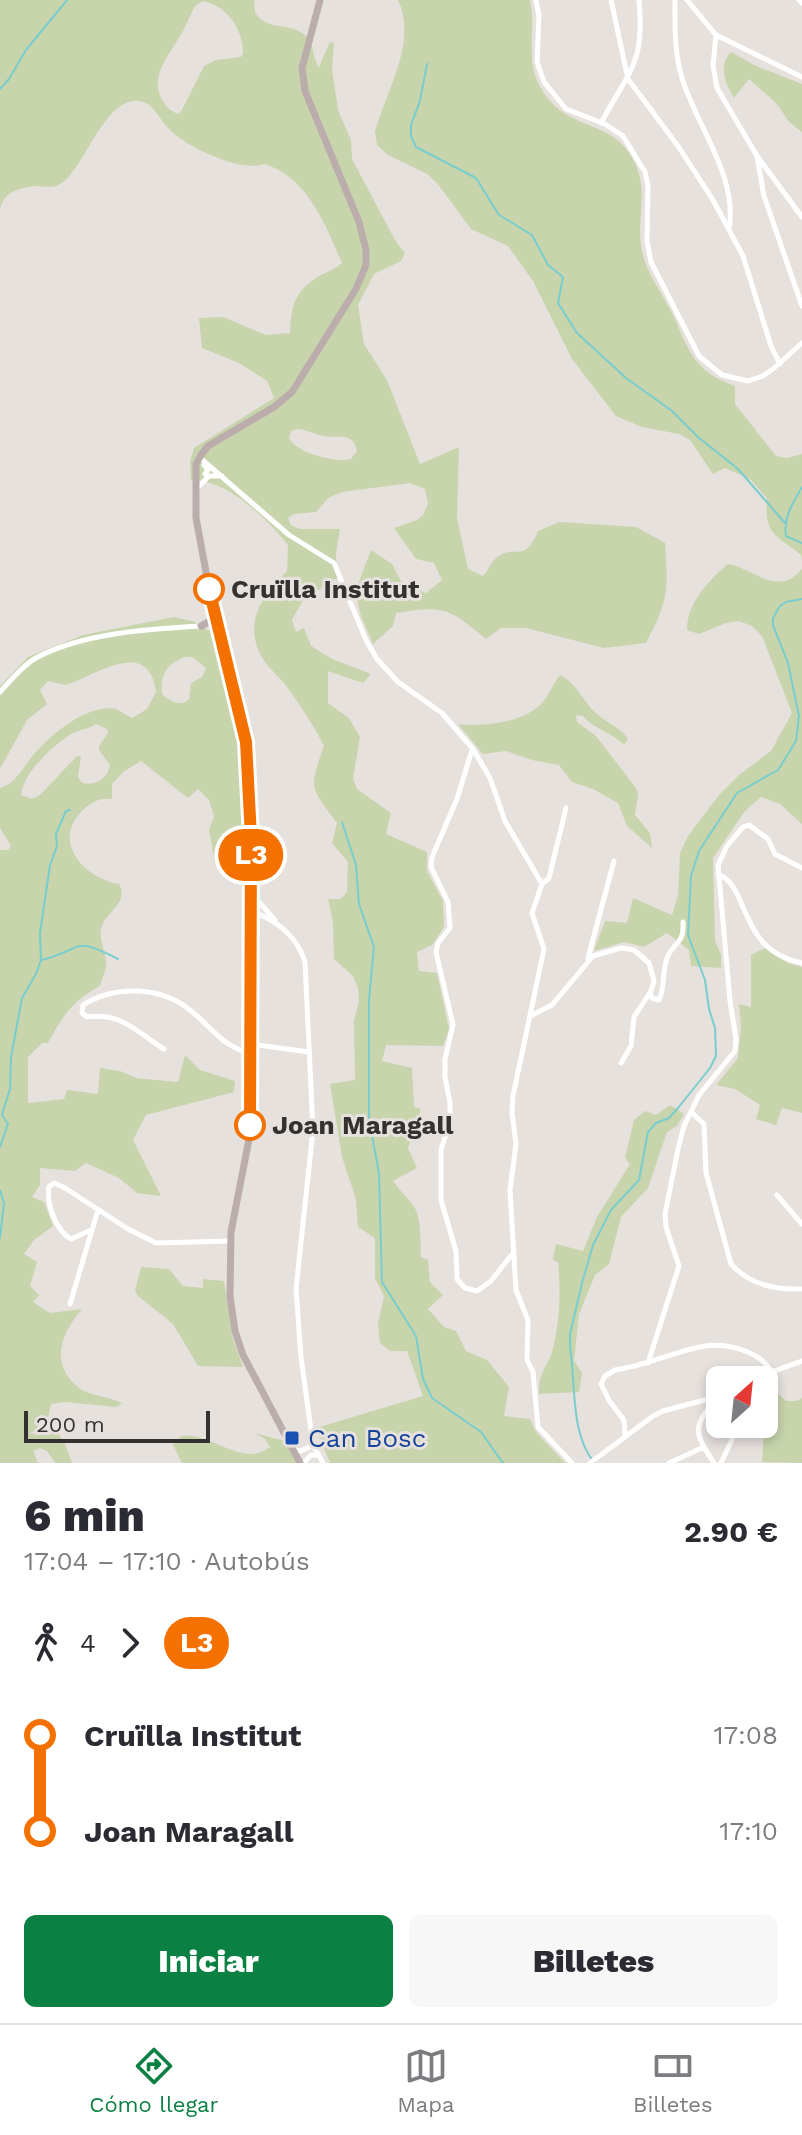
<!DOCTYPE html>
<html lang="es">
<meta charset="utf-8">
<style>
:root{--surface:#fff;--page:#f7f7f7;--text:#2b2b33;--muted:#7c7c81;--line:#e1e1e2;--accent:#0b8043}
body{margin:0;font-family:"Work Sans",sans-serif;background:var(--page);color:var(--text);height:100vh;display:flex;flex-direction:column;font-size:30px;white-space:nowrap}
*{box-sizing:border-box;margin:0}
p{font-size:26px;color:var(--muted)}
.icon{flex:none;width:44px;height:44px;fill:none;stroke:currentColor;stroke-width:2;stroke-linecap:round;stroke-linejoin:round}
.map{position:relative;height:1463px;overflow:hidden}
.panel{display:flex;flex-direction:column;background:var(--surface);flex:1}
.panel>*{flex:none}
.badge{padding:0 16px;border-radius:26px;font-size:28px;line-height:52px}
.needle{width:52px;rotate:27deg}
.fabs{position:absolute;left:706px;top:1366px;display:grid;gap:16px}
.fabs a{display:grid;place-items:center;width:72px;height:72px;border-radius:12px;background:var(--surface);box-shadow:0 4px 12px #0003;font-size:40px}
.scale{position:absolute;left:24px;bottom:20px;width:186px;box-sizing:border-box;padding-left:8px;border:4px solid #343231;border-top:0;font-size:22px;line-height:28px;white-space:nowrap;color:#343231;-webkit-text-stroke:6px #e7e1de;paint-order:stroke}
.map>.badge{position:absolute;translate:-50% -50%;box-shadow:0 0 0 4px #fff}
.legs{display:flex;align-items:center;gap:12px;height:88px;padding:0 24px;font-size:26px}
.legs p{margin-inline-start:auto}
.headline{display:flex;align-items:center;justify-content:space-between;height:136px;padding:0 24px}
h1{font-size:44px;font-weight:800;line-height:60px}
.action{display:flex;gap:16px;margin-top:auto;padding:16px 24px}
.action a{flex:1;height:92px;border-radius:12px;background:var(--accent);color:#fff;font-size:32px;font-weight:800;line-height:92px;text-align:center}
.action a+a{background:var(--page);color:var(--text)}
ul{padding:0 24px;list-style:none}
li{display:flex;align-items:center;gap:28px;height:96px;font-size:30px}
li i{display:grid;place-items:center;width:12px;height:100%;margin:0 10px;background:currentColor}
li i::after{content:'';width:20px;height:20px;margin:-10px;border:6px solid;border-radius:50%;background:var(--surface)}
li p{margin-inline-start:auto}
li:first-child i{background:linear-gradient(#0000 50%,currentColor 0)}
li:last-child i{background:linear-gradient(currentColor 50%,#0000 0)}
.dock{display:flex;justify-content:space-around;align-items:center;height:112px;border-top:2px solid var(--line);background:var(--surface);font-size:22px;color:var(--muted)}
.dock a{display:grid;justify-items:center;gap:4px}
.dock .selected{color:var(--accent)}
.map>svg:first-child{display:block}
.green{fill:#c7d4ac;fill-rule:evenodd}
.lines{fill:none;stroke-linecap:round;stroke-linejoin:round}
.stream{stroke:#79cdcd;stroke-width:2}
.street{stroke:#fff;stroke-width:5}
.secondary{stroke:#bcadad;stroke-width:7}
.line-1-casing{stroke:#fff;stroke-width:18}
.line-1{stroke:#f47100;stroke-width:12}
.stop-1-dot{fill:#fff;stroke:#f47100;stroke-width:4}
.transit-dot{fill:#1a4fb4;stroke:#e7e1de;stroke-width:3}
.labels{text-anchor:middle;stroke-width:6;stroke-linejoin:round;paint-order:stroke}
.stop-label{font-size:26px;font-weight:bold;fill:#343231;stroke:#e7e1de;text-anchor:start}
.transit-label{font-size:26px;fill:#164399;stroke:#e7e1de;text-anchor:start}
</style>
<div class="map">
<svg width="802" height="1463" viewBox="0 0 802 1463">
<rect width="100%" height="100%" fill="#e7e1de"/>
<path class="green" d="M0,0H254L255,13C270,32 286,22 302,33C316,42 311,56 319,67L330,42L334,43L332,69L338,110L351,140L352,159L395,240L405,253L401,261L374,274L358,305L364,344L387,380L420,464L459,447L457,518L468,569L483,576C488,571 490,564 495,559C513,542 524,566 538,531L559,522L636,527L665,543C668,590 669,600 646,643L604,648L526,628H501L486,639C449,608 444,605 396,613L393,626L373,644L361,616L355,592L371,550L392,564L403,585L426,593L442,580L434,563L416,559L394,528L417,520L423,515L428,504L425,489L410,483L342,492L328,498L316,512L294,514L288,518L291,525L300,529H340L336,553L337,578L303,600L292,620L296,632L304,628L311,646L332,659L371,674L363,683L328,671V703L349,718L360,737L353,779L357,789L391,813L386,834L427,852V871L443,901L444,927L432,945L417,952L419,971L437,973L449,1029L443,1046L386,1045L382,1061L412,1068L414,1107L421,1109L408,1148L417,1168L393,1181C399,1190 408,1198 413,1205C422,1217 420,1242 421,1257L428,1260L430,1282L443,1295L428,1309L444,1327L456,1331L466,1351L487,1360L509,1387L504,1416L530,1419L536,1432L565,1463H330L316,1428L423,1396L407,1351H390L380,1343L378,1324L384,1296L375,1278V1238L358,1227L356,1199L342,1157L330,1084L355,1080L354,1021L359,1001L358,988L353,976L334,959L333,922L328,899H341L347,892L348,862L332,843L337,823C311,787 308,790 324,746C314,726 301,706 287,687C280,677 269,669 263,659C242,624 262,595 287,571L288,545C266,518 227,479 191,480L190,461L194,448L274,398L267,381L239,363L202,348L199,318L223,317L266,335L290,333C291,311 293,294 313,280C322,273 333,271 342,263C326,226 307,176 264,164C242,173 186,147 169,129C159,119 154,103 139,101C109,96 87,157 70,175C67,179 62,184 56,186C51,188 44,186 38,186C21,187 4,191 0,209ZM203,1C227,6 243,29 243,53L241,57L216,60L204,66L182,110L178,114C171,111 168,109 164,103C146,76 172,53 184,29C188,21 191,13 195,6ZM298,429C308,430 316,435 325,436C339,439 353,431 357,451L351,459C335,463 296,453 289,438L291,431Z
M398,0H530C536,25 527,54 536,78C560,136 611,114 634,161C650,194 635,218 642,251C646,272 661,292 671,311C680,328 686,350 699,364C709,375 721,381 735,386V404L776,456L787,458L802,454V560L801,555C775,534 764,535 767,498L750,479L725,468L713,474L690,440L679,434L642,427L616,416L572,359L533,281L508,246L471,229L437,183L427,174L388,155L377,145L375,132C386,91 418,42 398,0Z
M731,52L756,66L802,84V132L789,122L777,104L749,79L734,98C725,82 718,66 731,52Z
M728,564C756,569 777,598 802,569V824L780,804L761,797L745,811L713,858L715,940L721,955V968L691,966L689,950L667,933L644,947L624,942L594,951L605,921L627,923L633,898L672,915L678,895L680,853L688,836L719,795L738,776L771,751L792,713L762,636L752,626L739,621L726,623L699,634L687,630C687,603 708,581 728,564Z
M174,617L195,622L211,632L239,735L244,784L246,879L243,883L239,884L215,863L209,830L214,816L209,800L198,789L188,798L141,761L123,772L112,784V799C101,798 93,801 84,809C50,840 83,878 119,884C130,903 105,912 101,929C99,940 105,950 106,961C107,969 102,978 100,986C73,1000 62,1017 48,1043H42L28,1057V1103L64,1099L67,1090L98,1094L100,1068L120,1071L136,1078L178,1082L185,1055L200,1070L235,1081L234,1092L146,1115L133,1140L161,1196L137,1193L119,1178L86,1163L75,1171L40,1168V1185L32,1197L44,1202L53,1226L34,1240L24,1254L37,1262L30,1286L39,1295L33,1302L50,1313L82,1309C62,1333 48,1363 79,1388C87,1395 110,1397 122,1403L116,1407L66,1402L51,1404L48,1418L65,1444L72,1463H55L47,1451L40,1448L33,1451L38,1463H0V850H8L11,846L0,828V788C14,785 22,769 31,758C47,738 86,703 116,709C121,711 127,716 132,718L147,709L156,692C149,636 96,675 66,685L48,681L40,690L47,704L27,720L0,769V686L28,657L83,635ZM184,657H192L206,668L202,677L191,683L189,699C181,708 170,701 162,694C160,675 166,665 184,657ZM96,724L107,729L108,733L99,746V750L110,765C108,779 95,786 82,783L78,777L81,756H77L40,795L32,799L21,795C23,772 53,746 71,734C79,729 88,730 96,724Z
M560,675C577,683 583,702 597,714C607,723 620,727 628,739L624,745C612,732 593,729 583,716L576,715L577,722L596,736L636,788L638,794L635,815L650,833L652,848L627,826L618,803L593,789L572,782L559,765L532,760L506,751L483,754L458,724C484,727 524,723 543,702C550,694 553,683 560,675Z
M765,948L788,963L802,967V1113L782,1108L776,1125L756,1119L760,1105L735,1089L716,1085L738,1058L741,1026L739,1004L751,1007V955Z
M670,1105L684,1114L677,1126L667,1132L648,1188L621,1217L609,1264L595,1275L579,1314L574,1361L582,1373L579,1392L539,1394C538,1374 546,1369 552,1352C560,1323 561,1291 558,1262L553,1260L556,1244L583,1251L597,1217L630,1164L625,1158L634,1120L645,1111L656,1115Z
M141,1267L169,1269L183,1286L203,1288V1279L224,1281L233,1338L243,1367L198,1366L173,1324L138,1296L135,1291Z
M764,1381L786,1401H796L802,1398V1463L762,1462L765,1415Z
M254,1433L285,1441L296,1463H182L173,1445L181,1436C190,1435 198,1436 207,1440C226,1447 252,1463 270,1447L265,1439Z"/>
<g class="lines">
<path class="stream" d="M427,64L420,101L411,125V136L416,147L476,178L499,215L532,235L548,265L563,277L558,303L577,333L626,378L672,411L698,437L738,469L785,523
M0,89L9,79L26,50L67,0
M802,487C793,503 783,517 786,536L802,543
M342,822L356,865L359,904L374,947L369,999V1119L379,1174L382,1282L416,1336L423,1379L432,1398L481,1432L503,1463
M42,960C85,949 71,935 118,959
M0,1147L8,1124L2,1115L10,1089L11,1057L22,998L36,974L41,960L40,933L50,865L57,846L56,834L66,811L70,810
M0,1190L4,1203L0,1238
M595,1463C570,1436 576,1383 570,1347V1334L582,1283L593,1245L611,1210L639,1180L648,1132L656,1123L669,1118L678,1108L710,1068L716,1056L715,1028L709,1009L705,980L688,935L691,876L699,851L737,793L778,770L796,741L799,716L788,663L773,625V618L780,606L786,602L802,599"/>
<path class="street" d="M536,0L539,16L537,62L544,82L566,109L605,124L623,136L645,172L648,186L647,241L651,262L699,356L722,375L748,381L763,376L773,369L802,343
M611,0L628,79L678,146L713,200L743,256L771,346L780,364
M675,0C675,27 674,55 683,81C698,128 738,177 729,229
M687,0L716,35L802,77
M799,0L802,3
M716,35L713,66L717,88L757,156L802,217
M601,123C629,70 645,65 639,0
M757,157L764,196L802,306
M199,457L289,535L334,563L366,640L377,659L398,682L442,713L473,749L490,778L505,821L542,884L532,913L544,949L513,1096L512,1113L516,1144L510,1190L516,1290L528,1320L527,1360L533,1372L538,1427L572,1463
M204,465L208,470L205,474
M197,488L209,476H222
M0,692C10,681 23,665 36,658C82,633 149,629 201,626
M472,750L457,799L432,857L431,867L448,902L450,928L438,943L436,952L453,1025L445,1059V1077L450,1103V1121L441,1150V1200L456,1251L457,1279L465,1288L477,1291L491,1281L513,1253
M718,874C750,886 738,951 802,963
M542,884L549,878L566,808
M251,897L258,901L275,920
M251,911C276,920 297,936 305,962L313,1130L296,1289L301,1357L313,1445L323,1463
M588,958L614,861
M650,992L652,998L659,1000C665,987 662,975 666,962C670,942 685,947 683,922
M532,1015L552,1005L593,956L621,948L634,950L649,963L654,981L651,991L634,1017L631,1046L621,1063
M251,1044L309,1052
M164,1049C136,1032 122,1012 87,1017L82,1013L83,1005C115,985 160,986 190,1010C214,1029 218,1043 250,1054
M691,1112L704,1124L706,1173L731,1264C750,1285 775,1290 802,1289
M777,1195L802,1224
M91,1230L71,1239C56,1231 46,1203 49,1187L54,1183L65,1188L128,1229L156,1243L230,1241
M70,1304L98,1210
M648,1363L679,1266L666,1227L665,1214L678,1149L684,1126L699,1095L735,1051L736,1039L730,1001L718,865L727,846L743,827L749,825L768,839L775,854L802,868
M749,1380L802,1361
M625,1437L624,1420L610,1402L601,1384L605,1376L615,1370C646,1366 675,1351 705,1346C727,1343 761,1351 771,1372
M294,1450L301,1451L313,1445
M304,1463L311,1455H319
M590,1463L653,1416L663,1411L720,1396
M669,1463L704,1447
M714,1463C694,1432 692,1428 716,1399
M721,1463L735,1433V1426"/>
<path class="secondary" d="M201,626L207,623L214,615
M300,1463L243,1355L235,1331L230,1296L231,1232L249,1139L251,837L244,728L214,615L196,518V464L201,455L208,446L274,407L292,392L356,289L366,265V250L359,222L305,91L302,68L320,0"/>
</g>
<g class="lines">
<g class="line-1-casing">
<path id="line-1" d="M209,589L246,742L251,837L250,1125"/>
</g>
<use href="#line-1" class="line-1"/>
</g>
<g class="stop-1-dot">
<circle cx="209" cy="589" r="14"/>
<circle cx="250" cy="1125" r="14"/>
</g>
<rect class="transit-dot" x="284" y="1430" width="16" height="16" rx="4"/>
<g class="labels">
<g class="stop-label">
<text x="231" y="598">Cruïlla Institut</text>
<text x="272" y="1134">Joan Maragall</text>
</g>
<g class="transit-label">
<text x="308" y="1447">Can Bosc</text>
</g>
</g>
</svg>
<div class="fabs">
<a><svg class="needle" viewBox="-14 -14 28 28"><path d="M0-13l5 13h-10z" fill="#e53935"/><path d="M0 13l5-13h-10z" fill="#7c7c81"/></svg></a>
</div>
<div class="scale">200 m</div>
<b class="badge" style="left:251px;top:855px;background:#f47100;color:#fff">L3</b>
</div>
<section class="panel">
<div class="headline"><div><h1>6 min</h1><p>17:04 – 17:10 · Autobús</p></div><b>2.90 €</b></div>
<div class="legs"><svg class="icon" aria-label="walk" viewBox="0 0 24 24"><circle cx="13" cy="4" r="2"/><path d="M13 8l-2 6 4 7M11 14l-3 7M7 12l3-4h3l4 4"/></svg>4<svg class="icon" aria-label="forward" viewBox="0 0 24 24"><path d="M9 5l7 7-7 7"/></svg><b class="badge" style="background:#f47100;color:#fff">L3</b></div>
<ul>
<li><i style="color:#f47100"></i><b>Cruïlla Institut</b><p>17:08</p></li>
<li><i style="color:#f47100"></i><b>Joan Maragall</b><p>17:10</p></li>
</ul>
<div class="action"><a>Iniciar</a><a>Billetes</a></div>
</section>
<nav class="dock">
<a class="selected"><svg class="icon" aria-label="directions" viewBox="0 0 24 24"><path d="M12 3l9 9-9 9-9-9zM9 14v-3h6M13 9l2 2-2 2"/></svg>Cómo llegar</a>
<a><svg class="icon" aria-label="map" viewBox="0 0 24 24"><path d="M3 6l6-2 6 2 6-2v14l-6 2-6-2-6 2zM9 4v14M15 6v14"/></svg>Mapa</a>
<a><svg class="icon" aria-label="tickets" viewBox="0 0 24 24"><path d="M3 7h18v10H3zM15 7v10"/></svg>Billetes</a>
</nav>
